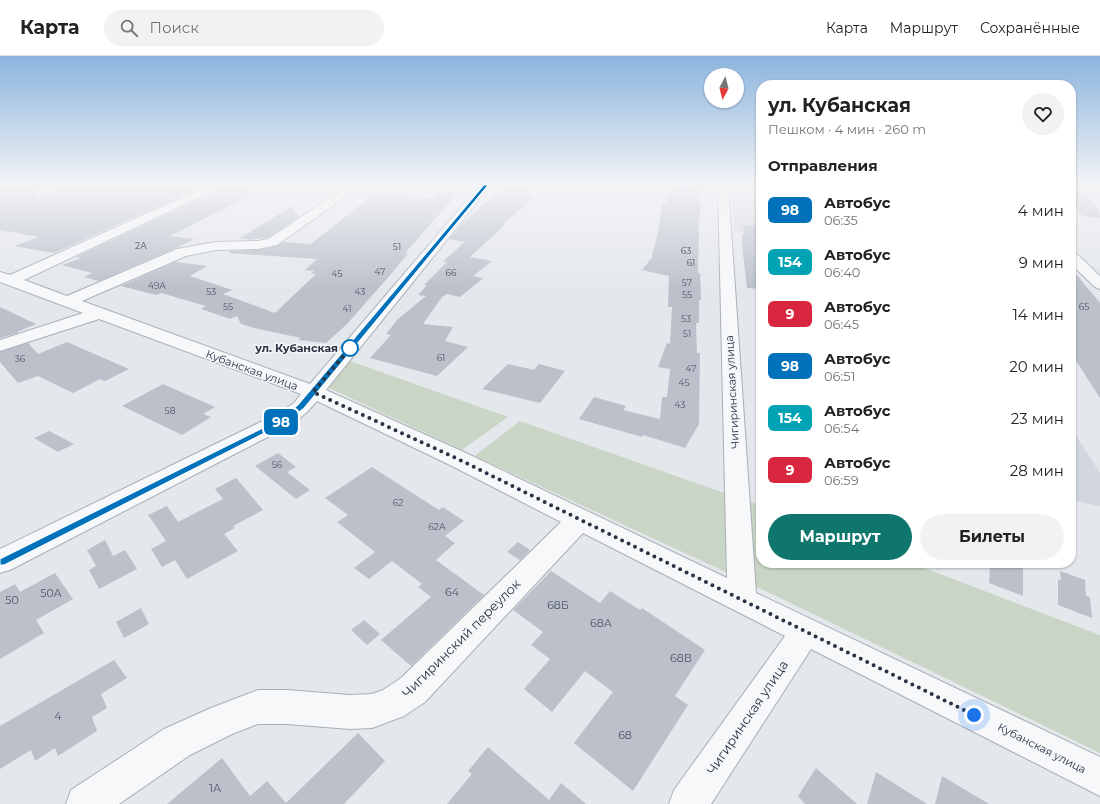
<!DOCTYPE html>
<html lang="ru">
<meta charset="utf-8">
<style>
:root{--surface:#fff;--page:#f2f2f2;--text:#222;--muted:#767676;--line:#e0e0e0;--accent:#0f766e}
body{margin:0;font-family:Montserrat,sans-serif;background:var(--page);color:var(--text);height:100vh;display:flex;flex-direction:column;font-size:15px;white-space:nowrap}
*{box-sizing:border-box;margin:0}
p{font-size:13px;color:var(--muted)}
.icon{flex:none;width:22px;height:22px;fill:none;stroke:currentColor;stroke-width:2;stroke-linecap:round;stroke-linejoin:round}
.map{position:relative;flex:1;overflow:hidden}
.side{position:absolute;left:756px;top:24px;width:320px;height:488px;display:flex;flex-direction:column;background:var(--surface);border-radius:16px;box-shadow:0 1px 3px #0004}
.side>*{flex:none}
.badge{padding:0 8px;border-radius:6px;font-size:14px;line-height:26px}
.needle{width:26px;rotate:187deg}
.controls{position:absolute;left:704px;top:12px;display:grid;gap:8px}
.controls a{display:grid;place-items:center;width:40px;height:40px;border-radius:50%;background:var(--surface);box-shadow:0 1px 3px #0004;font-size:20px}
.you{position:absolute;width:20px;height:20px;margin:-10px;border:3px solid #fff;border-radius:50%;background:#1a73e8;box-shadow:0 0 0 6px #1a73e833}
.map>.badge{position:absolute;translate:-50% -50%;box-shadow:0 0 0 2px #fff}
h2{padding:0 12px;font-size:15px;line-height:36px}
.round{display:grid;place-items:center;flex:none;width:42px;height:42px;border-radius:21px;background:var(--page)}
.overview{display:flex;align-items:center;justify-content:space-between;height:68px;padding:0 12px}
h1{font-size:19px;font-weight:700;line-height:30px}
.primary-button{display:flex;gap:8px;margin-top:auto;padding:8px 12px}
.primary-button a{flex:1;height:46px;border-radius:24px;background:var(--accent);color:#fff;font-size:16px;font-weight:700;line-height:46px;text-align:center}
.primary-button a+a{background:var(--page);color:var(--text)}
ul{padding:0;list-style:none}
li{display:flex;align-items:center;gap:12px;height:52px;padding:0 12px}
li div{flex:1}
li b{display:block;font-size:15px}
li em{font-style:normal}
li .badge{min-width:44px;font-weight:700;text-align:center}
header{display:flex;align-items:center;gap:24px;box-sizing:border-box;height:56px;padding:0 20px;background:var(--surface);border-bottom:1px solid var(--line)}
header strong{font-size:19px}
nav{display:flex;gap:22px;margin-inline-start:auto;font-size:14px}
.search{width:280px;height:36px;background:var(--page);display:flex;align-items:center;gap:10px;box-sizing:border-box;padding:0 14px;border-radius:22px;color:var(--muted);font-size:15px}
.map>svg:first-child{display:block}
.built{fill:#d2d6de}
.green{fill:#c9d6c5}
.building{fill:#bbc0ca}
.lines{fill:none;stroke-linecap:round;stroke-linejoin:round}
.minor-casing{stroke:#a9aeb7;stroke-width:2}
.minor{fill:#f7f8fa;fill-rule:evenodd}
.line{fill:#0072bc;stroke:#fff}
.walk{stroke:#2b3445;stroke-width:4;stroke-dasharray:0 7.2}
.stop-dot{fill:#fff;stroke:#0072bc;stroke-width:2}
.labels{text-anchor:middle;stroke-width:3;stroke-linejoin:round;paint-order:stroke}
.number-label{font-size:9px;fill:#4f5766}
.stop-label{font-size:11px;font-weight:bold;fill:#2b3445;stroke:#f4f6f9;text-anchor:end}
.street-label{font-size:11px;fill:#2b3445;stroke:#f4f6f9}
.near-number-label{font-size:11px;fill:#4f5766}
.near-street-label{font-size:13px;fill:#2b3445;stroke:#f4f6f9}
</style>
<header>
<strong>Карта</strong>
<div class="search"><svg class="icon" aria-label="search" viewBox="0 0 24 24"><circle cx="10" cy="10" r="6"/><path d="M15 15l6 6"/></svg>Поиск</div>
<nav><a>Карта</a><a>Маршрут</a><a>Сохранённые</a></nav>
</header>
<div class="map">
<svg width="1100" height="748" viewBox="0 0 1100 748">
<rect width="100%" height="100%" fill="#e4e7ec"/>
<path class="built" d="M731,129H761V178L735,175Z
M1071,372L1100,417V450L1071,444Z"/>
<path class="green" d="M350,305L508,361L462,394L329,332Z
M520,365L727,438L730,518L475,400Z
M746,444L761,450V507H911L1100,579V697L753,529Z"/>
<path class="building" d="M0,129H45L32,136L34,140L39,141L65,132L67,129H181V131L199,132L54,197L14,190L39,181L0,174Z
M678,129L701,130L699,149H701L698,176H699L698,217H700L701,244H699V267H696L697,297H700L699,368L685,392L643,379L642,381L579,363L594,341L626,350L623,354L660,363L662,341H667L670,313L658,311L667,287L670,288L672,251H668L669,220L642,214L653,200H652L659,171L662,148H666L669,133L676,134Z
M1071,130L1081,131L1100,156V162L1082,160L1071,142Z
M226,131L259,135L170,180L194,183L179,191L99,225L84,221L92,217L62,209L81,202L76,201Z
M502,132L534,134L527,140L535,141L503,168L505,169L470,201L492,205L473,220L483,222L460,241L447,238L442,241L423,268L453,271L445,285L468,291L437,320L370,302L391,279L386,278L398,263L426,240L418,239L427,229H424L447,206L443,205L465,186L449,183L463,167Z
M440,136L458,137L406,196L408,198L398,209H399L347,268L326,287L298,284L301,282L254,272L241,268L237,260L230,263L201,253L206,250L161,237L156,239L121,230L175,206L207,210L190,220L232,234L223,238L275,257L316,218H311L314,215L305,214L317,203L228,197L231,195L258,194L277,190L284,186L311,188L373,139L433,142Z
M292,150L299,161L267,182L248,184L249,183L240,182Z
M743,169L761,170V233L747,232L742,189V178H744Z
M1071,212L1100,247V342L1071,297Z
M0,251L36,268L17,276L18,277L0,282Z
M67,286L129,313L105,325L100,323L73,337L38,320L18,327L0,306V296L28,287L38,298Z
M508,308L534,314L539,308L565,315L540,347L482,333Z
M163,328L215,351L203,358L211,361L182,379L122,350Z
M49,375L74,388L58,396L34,382Z
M278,397L296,411L287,416L310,434L296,443L255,410Z
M372,411L439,454L443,451L464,465L445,480L455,487L436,504L484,539L411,610L381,584L431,541L418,531L422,528L392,505L369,523L354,512L375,496L337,466L348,459L325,442Z
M236,422L263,454L233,470L235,472L224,478L238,495L187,523L175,504L162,511L151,493L166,485L148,459L167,450L178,466L223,443L215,433Z
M105,484L113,500L125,494L137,513L99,533L89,514L96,510L87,494Z
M518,486L530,494L520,504L507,496Z
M990,507H1013L1023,511V540L989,527Z
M551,515L600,547L610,535L640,554L642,552L705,594L675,640L688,649L633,735L574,687L613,636L585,615L552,656L524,633L550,603L531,589L543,576L513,554Z
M1060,515L1085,524L1086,540L1090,541L1092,562L1058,549V523L1061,524Z
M55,517L73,543L36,564L44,577L0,603V536L15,528L20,536Z
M141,552L149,568L124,582L116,566Z
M364,564L380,578L367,589L351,574Z
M114,604L127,622L101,638L107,652L92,661L97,675L58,700L55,692L35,705L31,694L0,713V670Z
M358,677L385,705L344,748H167L222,702L250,740L267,725L286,747Z
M488,691L549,744L561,727L586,748H447L472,718L468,715Z
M816,712L857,748H805L798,740Z
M876,716L927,748H867Z
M942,720L989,748H935Z"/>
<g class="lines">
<g class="minor-casing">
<path id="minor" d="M50,129H66L65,131L39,140L35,139L33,137L35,135Z
M210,129H225L24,224L67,240L177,193L216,186L258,185L268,183L349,129H362L277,189L258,193L216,194L186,200L82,245L310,328L480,129H491L326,334L468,398L727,522L718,129H728L756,537L1100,701V740L811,593L711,748H669L674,734L785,580L583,477L425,646L404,660L372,672L350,673L287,668H258L232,678L190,699L119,748H66L71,734L164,673L211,652L258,634H287L350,639L372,638L383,634L401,622L561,466L452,410L317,345L308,355L293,368L10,514L0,517V493L277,358L294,347L301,338L99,263L0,295V284L83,257L0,226V216L10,219Z
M1071,195C1078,197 1093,214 1100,220V233L1095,231L1071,208Z"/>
</g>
<use href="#minor" class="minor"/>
</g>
<linearGradient id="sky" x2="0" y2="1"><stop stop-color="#8bb4dd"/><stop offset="0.55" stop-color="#f3f4f6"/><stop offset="1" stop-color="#f3f4f6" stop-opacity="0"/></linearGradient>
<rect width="1100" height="234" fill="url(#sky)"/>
<path class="line" d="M484,129H488L304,352L288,365L4,509H0V503L283,362L298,349Z"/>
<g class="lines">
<path class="walk" d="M350,292L351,291L313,336L460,404L974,659"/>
</g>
<circle class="stop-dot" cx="350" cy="292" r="8"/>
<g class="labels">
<g class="number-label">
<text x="141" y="193">2А</text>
<text x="397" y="194">51</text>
<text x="686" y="198">63</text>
<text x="691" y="210">61</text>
<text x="380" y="219">47</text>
<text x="451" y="220">66</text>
<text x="337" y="221">45</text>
<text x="687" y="230">57</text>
<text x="157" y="233">49А</text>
<text x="211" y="239">53</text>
<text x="360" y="239">43</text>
<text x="687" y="242">55</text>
<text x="228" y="254">55</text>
<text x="1084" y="254">65</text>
<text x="347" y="256">41</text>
<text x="686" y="266">53</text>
<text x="687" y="281">51</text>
<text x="441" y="305">61</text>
<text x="20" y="306">36</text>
<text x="691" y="316">47</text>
<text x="684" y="330">45</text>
<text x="680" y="352">43</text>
<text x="170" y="358">58</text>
<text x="277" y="412">56</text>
<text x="398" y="450">62</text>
<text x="437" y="474">62А</text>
</g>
<g class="stop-label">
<text x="338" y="296">ул. Кубанская</text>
</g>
<g class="street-label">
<text transform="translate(252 314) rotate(20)" y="4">Кубанская улица</text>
<text transform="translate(732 336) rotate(-93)" y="4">Чигиринская улица</text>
<text transform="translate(1042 692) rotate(27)" y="4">Кубанская улица</text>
</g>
<g class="near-number-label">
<text x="452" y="540">64</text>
<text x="51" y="541">50А</text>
<text x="12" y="548">50</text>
<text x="558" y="553">68Б</text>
<text x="601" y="571">68А</text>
<text x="681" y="606">68В</text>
<text x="58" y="664">4</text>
<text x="625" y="683">68</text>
<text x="215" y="736">1А</text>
</g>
<g class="near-street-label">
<text transform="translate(461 582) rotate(-45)" y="5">Чигиринский переулок</text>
<text transform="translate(747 661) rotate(-56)" y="5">Чигиринская улица</text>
</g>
</g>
</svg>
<div class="controls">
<a><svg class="needle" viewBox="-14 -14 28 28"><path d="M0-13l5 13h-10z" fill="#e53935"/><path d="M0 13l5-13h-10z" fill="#767676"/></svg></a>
</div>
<div class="you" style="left:974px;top:659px"></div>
<b class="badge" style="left:281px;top:366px;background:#0072bc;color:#fff">98</b>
<section class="side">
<div class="overview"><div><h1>ул. Кубанская</h1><p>Пешком · 4 мин · 260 m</p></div><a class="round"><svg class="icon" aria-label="heart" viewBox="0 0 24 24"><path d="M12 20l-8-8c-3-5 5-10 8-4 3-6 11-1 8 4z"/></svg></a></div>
<h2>Отправления</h2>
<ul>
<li><span class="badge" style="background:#0072bc;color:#fff">98</span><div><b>Автобус</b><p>06:35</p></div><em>4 мин</em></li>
<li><span class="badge" style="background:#00a3b4;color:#fff">154</span><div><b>Автобус</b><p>06:40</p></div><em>9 мин</em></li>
<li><span class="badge" style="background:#d7263d;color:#fff">9</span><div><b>Автобус</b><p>06:45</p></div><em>14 мин</em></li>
<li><span class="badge" style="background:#0072bc;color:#fff">98</span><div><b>Автобус</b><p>06:51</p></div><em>20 мин</em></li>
<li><span class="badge" style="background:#00a3b4;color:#fff">154</span><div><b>Автобус</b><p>06:54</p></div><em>23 мин</em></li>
<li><span class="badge" style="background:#d7263d;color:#fff">9</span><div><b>Автобус</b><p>06:59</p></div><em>28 мин</em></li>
</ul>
<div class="primary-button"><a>Маршрут</a><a>Билеты</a></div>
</section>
</div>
